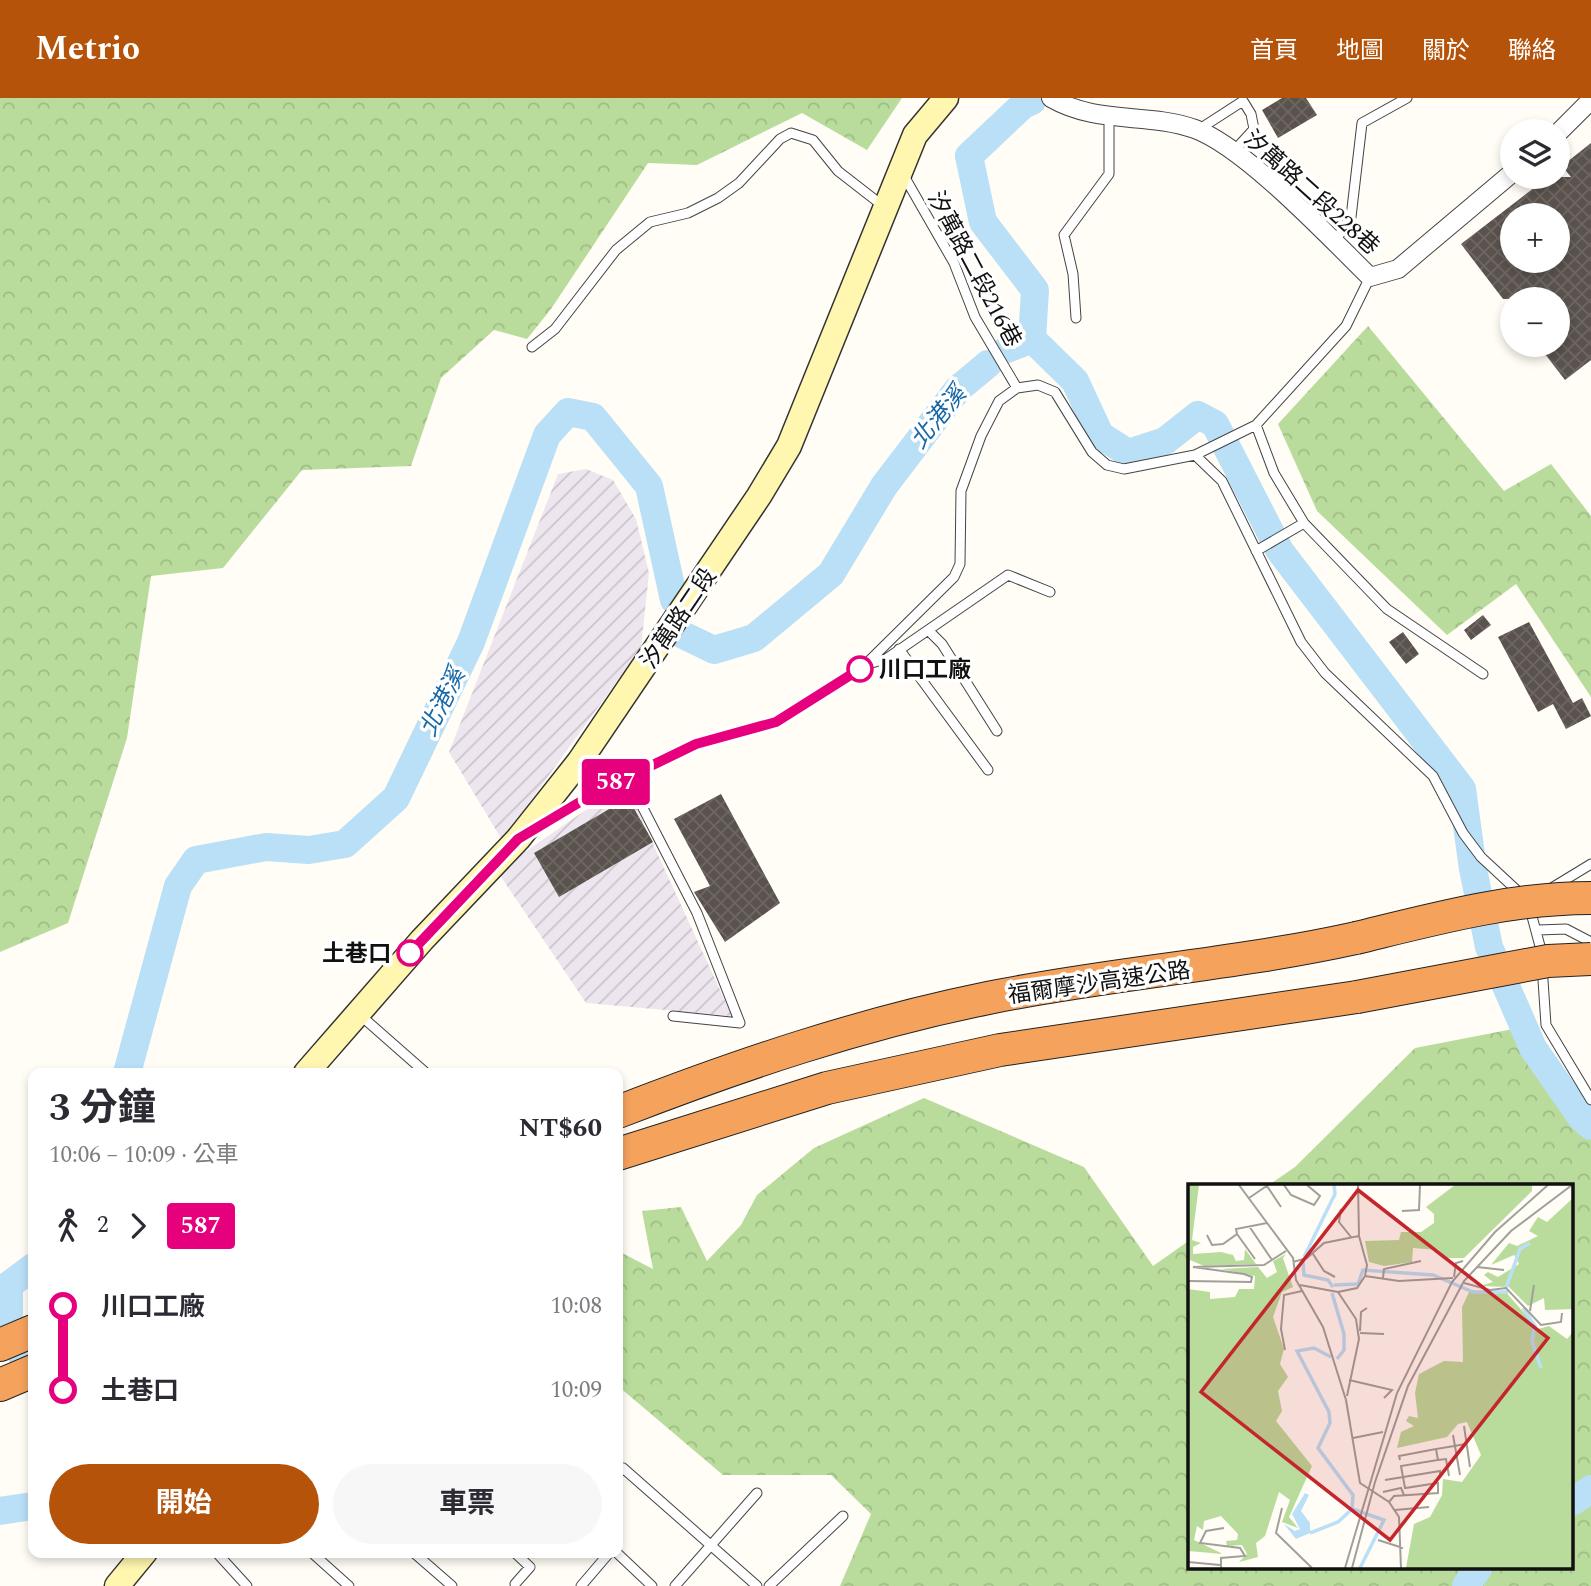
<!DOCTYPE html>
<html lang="zh-TW">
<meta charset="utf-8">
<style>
:root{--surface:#fff;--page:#f7f7f7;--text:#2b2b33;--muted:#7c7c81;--accent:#b45309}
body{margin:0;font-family:Spectral,"Noto Sans TC",serif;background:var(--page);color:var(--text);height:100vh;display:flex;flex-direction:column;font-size:26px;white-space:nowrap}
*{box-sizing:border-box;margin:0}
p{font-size:23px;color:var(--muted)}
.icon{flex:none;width:38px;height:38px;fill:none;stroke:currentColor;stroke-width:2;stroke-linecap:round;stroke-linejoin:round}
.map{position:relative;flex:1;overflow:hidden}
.sheet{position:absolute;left:28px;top:970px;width:595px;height:490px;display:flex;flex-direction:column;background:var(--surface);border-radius:14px;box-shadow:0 4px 10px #0003}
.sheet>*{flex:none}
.badge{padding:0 14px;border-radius:5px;font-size:24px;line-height:46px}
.buttons{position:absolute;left:1500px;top:21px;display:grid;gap:14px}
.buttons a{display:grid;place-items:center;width:70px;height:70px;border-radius:50%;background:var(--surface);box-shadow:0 4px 10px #0003;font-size:35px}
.map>.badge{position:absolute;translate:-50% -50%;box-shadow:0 0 0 4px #fff}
.legs{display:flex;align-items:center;gap:10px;height:77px;padding:0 21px;font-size:23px}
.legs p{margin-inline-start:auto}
.head{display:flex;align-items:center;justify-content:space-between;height:119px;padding:0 21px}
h1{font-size:38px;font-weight:700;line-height:52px}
.cta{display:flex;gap:14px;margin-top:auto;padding:14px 21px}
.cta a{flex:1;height:80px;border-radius:42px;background:var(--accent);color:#fff;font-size:28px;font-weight:700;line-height:80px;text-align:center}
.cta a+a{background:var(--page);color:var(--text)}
ul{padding:0 21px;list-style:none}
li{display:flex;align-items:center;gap:24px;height:84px;font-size:26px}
li i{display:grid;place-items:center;width:10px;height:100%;margin:0 9px;background:currentColor}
li i::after{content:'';width:18px;height:18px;margin:-9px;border:5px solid;border-radius:50%;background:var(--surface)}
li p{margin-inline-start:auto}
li:first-child i{background:linear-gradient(#0000 50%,currentColor 0)}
li:last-child i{background:linear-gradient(currentColor 50%,#0000 0)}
header{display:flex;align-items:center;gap:42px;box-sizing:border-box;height:98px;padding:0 35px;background:var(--accent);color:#fff}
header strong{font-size:33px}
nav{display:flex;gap:38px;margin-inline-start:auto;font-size:24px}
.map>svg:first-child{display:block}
.industrial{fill:url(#industrial-furrows)}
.forest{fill:url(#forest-crowns)}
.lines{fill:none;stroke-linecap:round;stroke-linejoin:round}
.stream{stroke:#3f96cf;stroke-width:4.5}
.river{stroke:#b9e0f7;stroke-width:28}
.building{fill:url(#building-cross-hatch);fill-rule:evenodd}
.lane-casing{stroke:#444;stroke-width:11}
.street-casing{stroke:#444;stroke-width:20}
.secondary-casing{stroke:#333;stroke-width:27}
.highway-casing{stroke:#222;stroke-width:34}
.lane{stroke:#fff;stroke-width:9}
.street{stroke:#fff;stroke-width:18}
.secondary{stroke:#fff6b0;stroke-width:24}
.highway{stroke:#f5a25d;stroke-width:32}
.highway-bridge-casing{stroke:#222;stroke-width:34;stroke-linecap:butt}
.highway-bridge{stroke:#f5a25d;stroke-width:32}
.line-1-casing{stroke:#fff;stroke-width:16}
.line-1{stroke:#e6007e;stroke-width:10}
.stop-1-dot{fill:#fff;stroke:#e6007e;stroke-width:3.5}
.labels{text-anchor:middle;stroke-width:7;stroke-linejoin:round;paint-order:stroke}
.street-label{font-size:23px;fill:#111;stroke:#fff}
.stop-label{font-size:23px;font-weight:bold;fill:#111;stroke:#fff;text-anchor:start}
.water-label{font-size:24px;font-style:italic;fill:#1768a6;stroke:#fff}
.inset-river{fill:none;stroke:#b9e0f7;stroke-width:3.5}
.inset-road{fill:none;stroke:#a09f9a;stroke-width:2}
.view{fill:#c4262e;fill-opacity:0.15;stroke:#c4262e;stroke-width:3.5}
.inset-edge{fill:none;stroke:#111;stroke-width:3.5}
</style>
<header>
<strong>Metrio</strong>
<nav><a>首頁</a><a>地圖</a><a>關於</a><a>聯絡</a></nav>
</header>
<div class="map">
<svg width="1591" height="1488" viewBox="0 0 1591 1488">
<defs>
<pattern id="industrial-furrows" width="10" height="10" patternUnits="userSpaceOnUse" patternTransform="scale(1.75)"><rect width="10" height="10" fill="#eee6ef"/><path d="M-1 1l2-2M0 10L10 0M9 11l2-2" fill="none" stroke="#cbc4cc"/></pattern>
<pattern id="forest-crowns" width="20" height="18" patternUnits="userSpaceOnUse" patternTransform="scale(1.75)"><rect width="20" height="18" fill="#b9dc9c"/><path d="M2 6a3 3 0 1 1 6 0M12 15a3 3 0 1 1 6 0" fill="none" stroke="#9ebc85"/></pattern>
<pattern id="building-cross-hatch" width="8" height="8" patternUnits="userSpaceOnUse" patternTransform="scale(1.75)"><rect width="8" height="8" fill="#5a524d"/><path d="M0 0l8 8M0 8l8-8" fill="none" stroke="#6d6662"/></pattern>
</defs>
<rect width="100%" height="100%" fill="#fffdf5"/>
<path class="industrial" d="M586,371L613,382L636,421L649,475L641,550L502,742L449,654L558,376Z
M625,685L732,918L586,905L497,773Z"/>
<path class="forest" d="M0,0H902L867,52L802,15L697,67L648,65L551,211L527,241L494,232L441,280L411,368L302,372L223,470L151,478L127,640L68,825L0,854Z
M1368,228L1504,393L1551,366L1591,418V599L1516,486L1447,537L1317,413L1278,326Z
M1529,928L1591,1041V1488H840L871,1416L831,1377H723L618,1288V1153L653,1171L642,1113L681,1109L707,1163L741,1127L757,1097L814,1050L924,1000L1084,1069L1153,1168L1190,1142V1469H1572V1087H1269L1295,1069L1415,950Z"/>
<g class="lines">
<path class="stream" d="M0,1188L9,1187"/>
<path class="river" d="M1032,241L1075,283L1100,337L1128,355L1165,343L1198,317L1215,326L1280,453L1462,691L1473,771L1489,849L1533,950L1581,1019L1591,1028
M1007,251L1032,241L1035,192L983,124L969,58L1023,7L1032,3
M683,537L714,552L754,540L831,476L884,388L958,291L988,266
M127,975L178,788L196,762L266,749L309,752L345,746L396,700L471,544L547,337L568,314L593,319L649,388L674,502
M33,1169L9,1187V1238L33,1274
M1572,1404L1591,1391
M0,1413L33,1408
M1466,1488L1479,1469"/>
</g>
<path class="building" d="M1282,0H1306L1317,17L1278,40L1262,12Z
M1591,45V262L1565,282L1538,247H1558V201H1503L1461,146L1548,79H1571L1562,68ZM1512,117H1558V163H1512Z
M1483,517L1491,527L1471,542L1464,532Z
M1529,524L1573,605L1582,600L1591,618L1566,631L1553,606L1538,614L1498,539Z
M1403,534L1419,556L1406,566L1389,544Z
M721,696L780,805L725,844L694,794L710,788L674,721Z
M628,700L653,744L559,799L534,755Z"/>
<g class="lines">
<g class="lane-casing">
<path id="lane" d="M1198,32L1243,3L1251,16L1254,31L1233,54
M904,78L954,165L975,219L1017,290
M1335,143L1351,119L1362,25L1407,0
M1076,220L1073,176L1064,137L1109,76V20
M532,249L555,231L616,152L650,124L688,115L718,100L739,85L780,41L791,35L813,42L838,73L883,108
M1256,327L1274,375L1304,425
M1195,357L1222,383L1301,544L1325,575L1433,678L1463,735L1481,759L1524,799
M1256,453L1304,425L1387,511L1483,576
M928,532L942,546L997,633
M899,551L988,672
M868,566L886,561L1008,477L1050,494
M627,679L697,815L740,925L673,918
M538,730L627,679L697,646L776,624L836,588L866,566L954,479L960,466L961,393L981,338L999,303L1017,290L1038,287L1055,294L1092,354L1107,367L1124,371L1195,357L1256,327L1346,228L1370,179
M1550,791L1591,766
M1530,811L1541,852L1546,927L1591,1002
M1538,832L1566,831L1591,844
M359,916L426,975
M618,1375L623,1370L757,1488
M216,1454L247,1488
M311,1454L349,1488
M413,1454L452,1488
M514,1454L530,1469L515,1486
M616,1454L652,1488
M581,1488L610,1454
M675,1488L757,1395
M769,1488L843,1418"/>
</g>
<g class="street-casing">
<path id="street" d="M1051,0C1098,27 1147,14 1195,31C1246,50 1329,139 1370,179L1398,171L1512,75
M1558,35L1591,2"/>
</g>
<g class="secondary-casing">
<path id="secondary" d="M306,975L422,842L518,741L579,664L759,398L789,348L915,37L946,0
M117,1488L145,1454"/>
</g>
<g class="highway-casing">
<path id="highway" d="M618,1014C739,967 860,926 988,900C1110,875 1234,867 1356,840
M618,1056L827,990L1000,952L1357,899
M0,1247L33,1233
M0,1287L33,1273"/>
</g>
<use href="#lane" class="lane"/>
<use href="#street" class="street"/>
<use href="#secondary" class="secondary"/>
<use href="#highway" class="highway"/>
<g class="highway-bridge-casing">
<path id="highway-bridge" d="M1356,840C1434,821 1510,800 1591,800
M1357,899L1548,863L1591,861"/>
</g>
<use href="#highway-bridge" class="highway-bridge"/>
</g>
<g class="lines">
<g class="line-1-casing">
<path id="line-1" d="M410,855L518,741L595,695L696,646L776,624L860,571"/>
</g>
<use href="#line-1" class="line-1"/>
</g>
<g class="stop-1-dot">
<circle cx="860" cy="571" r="12"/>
<circle cx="410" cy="855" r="12"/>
</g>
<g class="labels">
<g class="street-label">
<text transform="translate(1312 94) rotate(42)" y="8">汐萬路二段228巷</text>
<text transform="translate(975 171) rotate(62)" y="8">汐萬路二段216巷</text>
<text transform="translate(678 520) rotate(-56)" y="8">汐萬路二段</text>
<text transform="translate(1099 884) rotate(-8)" y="8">福爾摩沙高速公路</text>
</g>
<g class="stop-label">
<text x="879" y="579">川口工廠</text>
<text x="391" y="863" text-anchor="end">土巷口</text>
</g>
<g class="water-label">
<text transform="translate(938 319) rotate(-51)" y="8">北港溪</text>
<text transform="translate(442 604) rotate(-64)" y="8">北港溪</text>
</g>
</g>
<g transform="translate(1188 1086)">
<rect width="385" height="385" fill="#fffdf5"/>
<path d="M0,1H11L4,56L13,59L5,63V70L33,68L45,71L48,77L56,76L57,65L68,80L16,82L2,76L0,81ZM267,1H344V7L276,74H256L250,66L225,64L224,78L196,82L181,78L177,57L211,56L213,48H233L246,39V30L238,23ZM385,14V125L357,126L356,114L340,122L321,103L292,102L305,98L296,91L300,88L310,93L331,80L326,71L303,81L321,59L329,62L350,52L341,47L350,33L359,38ZM98,70L95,74L105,103L94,108L85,133L96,165L92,180L100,193L90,207L94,227L88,237L124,282L101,333L110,344L94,338L102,316L91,308L77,352L68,359L70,373L51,378L59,370L54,361L39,362L38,357L49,356L50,350L33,332L16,337L15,346L9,342L6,356L35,370L0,367V105L22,108V115L47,113L51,105H66L67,92L33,85L70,83L79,94L89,88L85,77ZM282,106L308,110L316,106L350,145L361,142L379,155L385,148V384H218L226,340L242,333L254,311L255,295L274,298L293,271L279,238L270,240L259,253L209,264L213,248L226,242L218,237L221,232L230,234L227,209L231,190L256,177L275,178L274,123Z" fill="#b9dc9c"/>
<path d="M117,309L121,311L113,327L122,339V349L108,355L96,340L107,347L112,345L104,330Z" fill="#b9e0f7"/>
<path class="inset-river" d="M116,73L147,10L146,1M115,78L116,91L140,96L145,103M146,101L170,100L175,86L245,91L285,108H320M318,104L332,65L342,59M144,109L156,150V166L149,175M335,124L347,142L344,157L353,184M143,173L126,164L109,167L141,228L142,239L130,264L165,311L164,325L196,336L172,384M122,349L150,338L164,325"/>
<path class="inset-road" d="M51,1L105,74L108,96L135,143L158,216L172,299L201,318L211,333L213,384M96,1L103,11L126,21L132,12L119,1M79,2L93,23M61,14L80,1M153,25L151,38L163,53M214,27L231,26L232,1M61,42L84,76M49,50L67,75M19,51L24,61L35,60L49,50L48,45L79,39M125,70L136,87L147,93M105,78L119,74L136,59L171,52L170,1M289,83L316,86M177,92L211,97L265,94M266,93L268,79L275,77M195,94L196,85L233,77M0,97L63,98L64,93L56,90L5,83L76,81L98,67M276,99L302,106L318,104L353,141L373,138L374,129M112,101L150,108M342,127L346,101M172,147L173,128L179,124M172,149L196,150M97,166L93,145L96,111L114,107M161,196L204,206L196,214M159,212L171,155L168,135L150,108L169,104L177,92L179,81L171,52M276,242L282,283M265,251L272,291M165,254L195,248M212,276L211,272L248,265M250,276L258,275L261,292M197,296L252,287V290M195,308L213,304L216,311M201,318L206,312L250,309V299L217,304L213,282L250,276L248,265L278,260M94,324L88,349L124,384M207,326L241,323M190,356L215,364M0,378L32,381M33,384V374L57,372L52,364L12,359L18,347L36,344M157,384L209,209L264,98L307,48L360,1M164,384L187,298L220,202L276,97L323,47L384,1"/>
<path class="view" d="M170,6L360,154L202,356L13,208Z"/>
<rect width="385" height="385" class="inset-edge"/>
</g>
</svg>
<div class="buttons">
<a><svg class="icon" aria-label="layers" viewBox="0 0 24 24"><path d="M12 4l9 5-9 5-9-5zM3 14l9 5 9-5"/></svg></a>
<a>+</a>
<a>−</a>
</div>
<b class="badge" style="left:616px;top:684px;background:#e6007e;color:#fff">587</b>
<section class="sheet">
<div class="head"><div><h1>3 分鐘</h1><p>10:06 – 10:09 · 公車</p></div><b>NT$60</b></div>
<div class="legs"><svg class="icon" aria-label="walk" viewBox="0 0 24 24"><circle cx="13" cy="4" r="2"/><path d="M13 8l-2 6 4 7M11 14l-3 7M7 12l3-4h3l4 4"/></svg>2<svg class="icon" aria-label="forward" viewBox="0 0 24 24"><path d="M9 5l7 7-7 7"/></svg><b class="badge" style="background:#e6007e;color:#fff">587</b></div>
<ul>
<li><i style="color:#e6007e"></i><b>川口工廠</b><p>10:08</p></li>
<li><i style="color:#e6007e"></i><b>土巷口</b><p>10:09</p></li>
</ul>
<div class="cta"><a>開始</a><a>車票</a></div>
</section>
</div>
